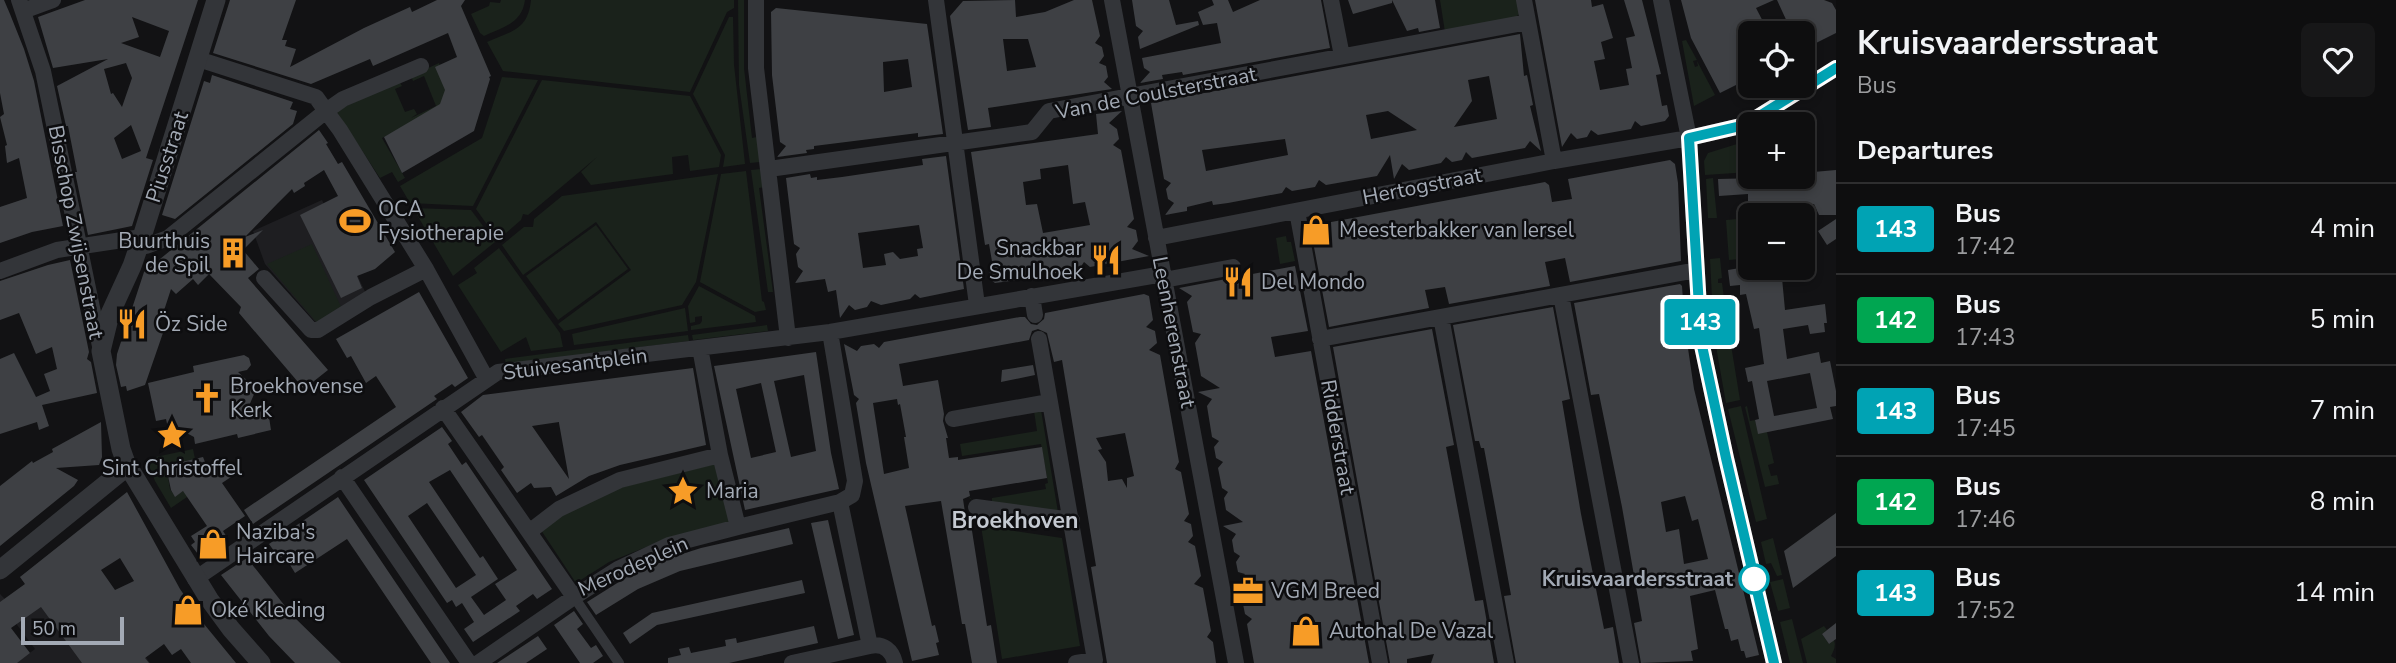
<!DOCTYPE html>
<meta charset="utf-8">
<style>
:root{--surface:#0e0e0f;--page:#171718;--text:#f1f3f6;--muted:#9b9c9e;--line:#2e2e2f}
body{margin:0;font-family:"Nunito Sans",sans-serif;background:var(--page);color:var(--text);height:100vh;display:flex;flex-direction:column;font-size:26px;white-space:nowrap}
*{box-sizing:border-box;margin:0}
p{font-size:23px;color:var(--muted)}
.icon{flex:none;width:38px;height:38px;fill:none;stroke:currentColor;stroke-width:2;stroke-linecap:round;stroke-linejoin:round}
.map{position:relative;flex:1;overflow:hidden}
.side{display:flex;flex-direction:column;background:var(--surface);width:560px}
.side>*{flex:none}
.badge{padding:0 14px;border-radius:5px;font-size:24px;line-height:46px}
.buttons{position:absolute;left:1738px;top:21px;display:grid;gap:14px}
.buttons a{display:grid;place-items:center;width:77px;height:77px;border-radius:10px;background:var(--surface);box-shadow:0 4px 10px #0003,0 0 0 2px var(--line);font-size:35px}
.scale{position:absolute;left:21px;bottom:18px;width:103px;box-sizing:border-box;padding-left:7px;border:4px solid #a3aab5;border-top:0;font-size:19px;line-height:24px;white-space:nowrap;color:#a3aab5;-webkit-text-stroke:5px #0d0d0f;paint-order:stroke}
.map>.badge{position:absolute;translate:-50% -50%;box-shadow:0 0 0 4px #fff}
h2{padding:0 21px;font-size:26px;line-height:63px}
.round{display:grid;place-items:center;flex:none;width:74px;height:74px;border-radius:10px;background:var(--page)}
.overview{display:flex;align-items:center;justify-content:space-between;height:119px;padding:0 21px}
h1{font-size:33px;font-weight:700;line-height:52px}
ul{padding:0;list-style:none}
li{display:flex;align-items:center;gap:21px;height:91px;padding:0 21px;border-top:2px solid var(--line)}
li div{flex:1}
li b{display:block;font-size:26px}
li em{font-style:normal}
li .badge{min-width:77px;font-weight:700;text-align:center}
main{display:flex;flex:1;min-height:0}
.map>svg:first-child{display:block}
.built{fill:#1e1e21}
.green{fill:#1a221b}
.building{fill:#3e4044;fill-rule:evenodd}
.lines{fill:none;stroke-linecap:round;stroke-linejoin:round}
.pedestrian{stroke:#333539;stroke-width:10}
.minor{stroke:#333539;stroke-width:16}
.tertiary{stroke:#333539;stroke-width:19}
.line-casing{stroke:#fff;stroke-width:16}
.line{stroke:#00a3b4;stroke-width:10}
.stop-dot{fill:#fff;stroke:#00a3b4;stroke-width:3.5}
.labels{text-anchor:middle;stroke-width:5;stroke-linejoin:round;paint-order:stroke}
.street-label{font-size:21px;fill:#a3aab5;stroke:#0d0d0f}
.poi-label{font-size:21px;fill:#a3aab5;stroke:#0d0d0f;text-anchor:start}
.stop-label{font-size:21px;font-weight:bold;fill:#a3aab5;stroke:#0d0d0f;text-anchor:end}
.neighbourhood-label{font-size:23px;font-weight:bold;fill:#c4c9d1;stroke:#0d0d0f}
</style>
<main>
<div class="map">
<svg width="1836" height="663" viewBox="0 0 1836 663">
<rect width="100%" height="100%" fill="#121214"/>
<path class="built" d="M322,200L368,298L319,326L265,264L253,231Z
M63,543L91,582L150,663H16L35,649L0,602V594L5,599L25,584L20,577Z"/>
<path class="green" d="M501,0H525C522,23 504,27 484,36L480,33L471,14L489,6L490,2L500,3Z
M531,0H734V8L727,12L690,92L503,71L487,42C512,31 528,30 531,0Z
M738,0H744V68L752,138L757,137L760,162L750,163L739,85Z
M1440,0H1520L1519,14L1515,18L1445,32Z
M729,17H733L734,65L745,164L723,167L725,155L693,94Z
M1686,40L1697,60L1693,61L1695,67L1698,66L1697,61L1715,95L1694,106L1682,41Z
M439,63L447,88L441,108L382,138L405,178L398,182L392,172L380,178L336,111L399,81L402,86L395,89L405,112L414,109L417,114L411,118L436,106L424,76L413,81L411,76Z
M502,77L538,80L473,206L410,203L400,186L482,138Z
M542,80L690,96L721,155L719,167L690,171L688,155L672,157L673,174L591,185L581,172L597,157L528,215L523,214L521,220L498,240L476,209Z
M1750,140V172L1705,175L1704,161L1708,153Z
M761,169L764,187L759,188L773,292H768L751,170Z
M746,171L762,301L764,302L766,310L755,312L700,282L721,174Z
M718,174L696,282L682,305L564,331L558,324L631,270L596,222L523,275L502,245L524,227H533L534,219L562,196Z
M1713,178L1717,218H1708L1706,179Z
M413,208L471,210L495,242L453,276Z
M1750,218V258L1729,260L1726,220Z
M596,225L628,269L558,320L526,276Z
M1286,236L1287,242H1291L1295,261L1280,264L1276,238Z
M312,244L343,311L318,324L267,264Z
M499,248L560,333L563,347L531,351L526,337L501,352L458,285L477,273L474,268Z
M1720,258L1722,278L1718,279V283H1722L1724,298L1712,299L1710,259Z
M699,286L755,316L756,322L691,330V326L700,324L702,321V316L695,317V322L690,323L688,306Z
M685,308L688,331L574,345L572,334Z
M1725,308L1740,400L1726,403L1717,352L1712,310Z
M767,325L768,331L693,340L692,335Z
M688,335L689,341L506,364L505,359Z
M1741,406L1767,519L1756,522L1728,409Z
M1747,406L1750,421L1755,420L1758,433L1767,432L1774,463L1768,465L1771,476L1777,475L1779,484L1765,487L1745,407Z
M1041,410L1058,512L970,499L969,496L971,499L992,502V498L1046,489L1045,484L1048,483L1041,444L962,456L960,444L1037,431L1034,411Z
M193,449L195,459L173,464L170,467L172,476L168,477L170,489L175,496L188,488L187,497L171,508L155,481L146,459Z
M720,458L733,522L666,539L609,562L576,583L539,527L643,475Z
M981,526L1062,538L1080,646L1002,659Z
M1773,538L1782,575L1777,576L1771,563L1766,564L1761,542Z
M1783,579L1790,608L1778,611L1770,582Z
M1792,619L1803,663H1790L1780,622Z
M1824,626L1827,630L1822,634L1829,644L1834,640C1836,646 1834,650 1831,656L1836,659V663H1807L1801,639Z"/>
<path class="building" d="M0,0H4L10,14L24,49L34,81L63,226L32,232L0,243V207L27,198L19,158L7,163L5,146L7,145L0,117L4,114L0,93Z
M85,0H198L146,158L153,160L132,226L88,235L75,172H77L68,126H66L57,86L108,59L53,68L38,17ZM132,17L169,31L160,57L121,43L139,37ZM126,63L132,78L122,107L113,93L111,94L104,69ZM131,125L141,151L122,159L114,138Z
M230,0H296L282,40H287L285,46L296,49L290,67L364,28L410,7L412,12L437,0H465L461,6L491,76L489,77L490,79L474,131L402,173L384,137L440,104L445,90L435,67L457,57L448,33L373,66L370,59L311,84L213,53Z
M1015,0L1016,17L1045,12L1074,0H1092L1100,36L1095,43L1102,47L1104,56L1099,63L1106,66L1108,77L1104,82L1112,89L988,108L991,127L968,130L950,16L963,1ZM1003,39H1028L1036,67L1007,71Z
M1132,0H1169L1176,25L1198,21L1199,25L1140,49L1138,37L1143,31L1136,26Z
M1212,0H1228L1233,12L1260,0H1321L1330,48L1183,75L1182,72L1162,75L1163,79L1140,83L1150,72L1144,68L1142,58L1221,43L1217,23L1203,25L1198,12L1214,5Z
M1348,0H1392V3L1353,14Z
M1392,0H1435L1440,28L1419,32L1418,28L1407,31Z
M1535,0H1591L1592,7L1603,4L1613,38L1601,42L1605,59L1594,61L1600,90L1629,85L1626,69L1632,68L1626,38L1635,36L1624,0H1642L1661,74L1656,75L1662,106L1667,105L1669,116L1665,121L1641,126L1635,121L1631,129L1598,135L1591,130L1587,137L1577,139L1571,133L1562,147Z
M1681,0H1774L1756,8L1769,33H1750V78L1720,93L1691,38Z
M1777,0H1824L1832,3L1836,10V33L1802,50V33H1773L1789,26Z
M776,8L927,24L943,134L918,137V133L814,146V149L806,150L807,153L777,157L786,146L780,142L772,75L771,12ZM908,59L912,87L884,92L883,62Z
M1520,34L1524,76L1527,75L1533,105L1530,106L1541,151L1530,141L1525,148L1472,158L1466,152L1462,160L1452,162L1446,157L1441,163L1409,170L1402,164L1394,179L1390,155L1377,176L1326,185L1319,180L1315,187L1292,191L1286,187L1282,193L1228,203L1213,205L1212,201L1187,207V211L1165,215L1174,203L1168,199L1166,189L1171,183L1164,179L1151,103ZM1489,76L1497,119L1454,127L1472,101L1468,80ZM1388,111L1417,130L1371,139L1366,115ZM1285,139L1288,155L1206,171L1202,150Z
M212,75L293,102L290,109L297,111L293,124L175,219L162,215L204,81L210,83Z
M1122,111L1109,123L1117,129L1119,139L1113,145L1121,150L1134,219L1127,227L1136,230L1138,241L1132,249L1149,256L1090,267L1084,262L1080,268L1058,272L1049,276L1042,270L1038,276L1027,278L1022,274L1018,280L995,283L991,280L989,268L993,267L989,244L985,245L971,152L1098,134L1096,114ZM1068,165L1073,204L1085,202L1090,225L1043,233L1037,204L1026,205L1023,182L1041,179L1040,169Z
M319,130L328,143L326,144L338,164L342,162L395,252L375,269L357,276L362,288L341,298L300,215L338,196L324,170L304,183L305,186L294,193L292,189L278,203L245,237L263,230L243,250L259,269L248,278L328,370L304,389L239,313L241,307L209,274L198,285L193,279L176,294L171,289L158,329L164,330L145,385L127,391L126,386L121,387L116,365L117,354L144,272Z
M946,156L964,289L920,298L915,294L910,299L881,305L871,301L867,307L855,310L849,305L840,318L836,290L828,292L825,279L795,283L803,271L798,267L796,254L800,248L794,244L786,178L810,174L811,178L817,177V180L842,177L923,165L922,159ZM919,225L923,248L917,249L918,256L900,259L893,252L884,254L886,265L863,268L858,233Z
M1670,160L1675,164L1678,183L1681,261L1570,282L1565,258L1545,262L1550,286L1449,304L1445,287L1425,290L1429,308L1329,327L1310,226L1545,182L1549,185L1552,202L1572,199L1568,179Z
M1836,170V215H1819L1814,204L1796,205L1797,215H1768L1767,202H1748V194L1719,196L1718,179L1802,177V173Z
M1836,219V239L1827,245L1818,231Z
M70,260L89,352L87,359L91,362L97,393L42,405L49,426L39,430L37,422L0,434V359L14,353L36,397L50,391L44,374L57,369L52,347L36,354L19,313L0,320V281L48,265Z
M1295,266L1308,331L1271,337L1275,357L1311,351L1369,663H1254L1247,624L1252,619L1245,614L1243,604L1249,596L1242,594L1239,582L1245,574L1238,572L1236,562L1240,556L1234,552L1232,540L1236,534L1223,526L1243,522L1226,510L1224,498L1228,492L1222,488L1218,468L1223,462L1216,458L1214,447L1219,441L1212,437L1207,406L1212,399L1198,392L1220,388L1201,376L1195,343L1201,334L1193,332L1187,302L1192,296L1179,288Z
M1740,268H1805V276L1782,278L1785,310L1825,304L1827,323H1824L1825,332L1810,334L1808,325L1783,329L1787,359L1819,352L1821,363L1830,361L1836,391V406L1830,407L1833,419L1758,434L1755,420L1759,419L1752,381L1748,382L1745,368L1764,364L1759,328L1754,329L1746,294L1740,295V285L1730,286L1728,270ZM1810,373L1817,408L1774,416L1767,381Z
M1680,284L1682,286L1685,328L1694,389L1759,655L1746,658L1744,651H1741L1738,639L1731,641L1728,629H1725L1715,590L1690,596L1698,649L1691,651L1693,661L1641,663L1634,623L1642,621L1622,507L1599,394L1591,395L1574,303ZM1685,496L1692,521L1698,519L1708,559L1684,564L1679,529L1666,532L1661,502Z
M419,292L468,378L455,387L452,384L434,396L437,399L253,524L244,510L396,407L376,376L366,383L351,356L347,358L336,339Z
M1144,294L1149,296L1153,320L1146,327L1155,331L1157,343L1149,350L1160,355L1179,462L1175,469L1181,472L1189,514L1184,521L1191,524L1193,536L1188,542L1195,546L1201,576L1194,584L1203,588L1211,631L1207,637L1213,642L1216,663H1107L1091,567L1096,566L1062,360L1054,362L1047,333L1038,329L1032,331L1029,340L899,364L903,386L938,380L944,414L943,421L948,438H946L949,458L958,457V460L1042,447L1047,478L969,491L970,496L963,499L966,519L970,518L987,626L991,625L997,663H972L965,624H962L941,501L905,506L932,626L935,625L939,642L936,643L939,655L912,661L866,463L856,403L859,399L854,395L844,344L857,351L861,346L874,344L879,348L884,342L1020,317H1025L1031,324L1037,325L1044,319L1045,313ZM897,399L898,405L900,404L906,437H904L909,468L884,474L873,403ZM1125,433L1134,476L1127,478V488L1122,479L1108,481L1106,462L1098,450L1102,449L1096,438Z
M1553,307L1570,399L1562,401L1581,514L1604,629L1613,627L1619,663H1516L1504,596L1511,595L1495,507L1484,448H1481L1479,441H1475L1453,325Z
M1432,329L1454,445L1446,447L1475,601L1483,600L1494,663H1431L1434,654L1407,659V663H1390L1333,347Z
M816,352L831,453L839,489L745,510L714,366ZM804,375L816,451L791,457L774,381ZM761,383L776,452L751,458L736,389Z
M244,355L249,358L251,365L247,370L238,372L253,386L255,392L245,415L263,411L265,417H269L271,430L238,438L237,434L195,444L194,437L181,430L169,433L166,419L156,421L148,383L194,372L193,366Z
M1033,365L1035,375L1001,382L1002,370Z
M693,368L706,445L620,465L589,476L556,496L551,487L534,488L531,483L517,493L501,470L504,467L482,435L479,437L461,412L483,395ZM559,422V423L569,479L532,426Z
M101,422L102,457L99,465L56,468L78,480L74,486L0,546V486L32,461L33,463L53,452L52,449Z
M442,427L452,441L448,444L462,465L466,462L552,589L537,599L533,594L516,606L520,611L473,642L464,629L474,622L462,603L456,607L452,600L447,603L364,480ZM450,470L517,570L495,584L506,600L484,615L471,597L498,579L483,556L480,558L429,482ZM427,503L476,575L456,588L408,516Z
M203,457L207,467L229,463L231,477L222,483L245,516L223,531L228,539L201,558L191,545L195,542L191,536L207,526L183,491L175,497L171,490L168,476H172L170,466H173V464Z
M127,492L180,589L204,624L236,663H191L181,649L172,655L164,644L145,658L149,663H82L41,607L11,628L30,653L17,663H0V602L25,584L20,577ZM120,558L134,581L115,590L101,570Z
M338,497L344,506L450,663H431L347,539L295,573L284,555L279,558L269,544Z
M1836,513V556L1793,588L1784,551Z
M828,520L854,635L838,639L811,523Z
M789,528L793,544L680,571L638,589L596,615L587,602L630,575L676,556L701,548Z
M247,558L292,615L341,663H295L269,636L221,575Z
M802,580L805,593L657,625L630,644L623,633L652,613Z
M574,611L583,624L577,629L591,648L596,645L603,656L593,663H580L554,625Z
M1836,623V639L1829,644L1822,634Z
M814,626L818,643L729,663H668V658L681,655L679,649L689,647L691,653L726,646L725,640L736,638L737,643Z
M538,636L547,649L526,663H497Z"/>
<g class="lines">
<path class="pedestrian" d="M574,597L619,663"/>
<path class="minor" d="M19,0L43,71L101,351
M756,0V68L788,338
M936,0L977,305
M1112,0L1236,663
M1331,0L1342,56
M1524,0L1554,161
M1661,0L1689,138L1701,341L1726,458L1774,663
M23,11L53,0
M421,66L343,99L326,111L340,130L426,269L486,378
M769,169L1032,132L1049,111L1528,22
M1297,211L1380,663
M1156,238L1554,161L1689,138L1745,125L1836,68
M139,245L146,246L168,238L326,111L316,97L198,59
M0,271L57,250L142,237
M264,278L311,330H318L371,297L426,269
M1164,280L1233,267
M1561,295L1631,663
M1032,296L1035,315
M1441,317L1506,663
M830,332L855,481L852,495L840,502L870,646C883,643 892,650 895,663
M1039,339L1095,660L1076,663
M1320,339L1697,270
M700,348L720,455
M443,408L574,597L618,569L669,545L738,527L720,455L620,480L559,509L529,532
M953,419L1049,402
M342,477L469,663
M976,507L1072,520
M738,527L840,502
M195,579L498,372L830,332L1163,274
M478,663L574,597
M792,663L870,646"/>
<path class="tertiary" d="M216,0L142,237L132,266L110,314L101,351L121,449L126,463L209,599L231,629L261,663
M0,570L128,466"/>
</g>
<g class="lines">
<g class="line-casing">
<path id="line" d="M1774,663L1726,458L1701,341L1689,138L1745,125L1836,68"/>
</g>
<use href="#line" class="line"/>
</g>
<defs>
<g id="stadium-bare" transform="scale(2.415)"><path d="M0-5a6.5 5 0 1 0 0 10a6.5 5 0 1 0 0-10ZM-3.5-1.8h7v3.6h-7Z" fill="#f79c27" stroke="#0d0d0f" stroke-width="2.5" paint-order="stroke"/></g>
<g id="shop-bare" transform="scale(2.415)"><path d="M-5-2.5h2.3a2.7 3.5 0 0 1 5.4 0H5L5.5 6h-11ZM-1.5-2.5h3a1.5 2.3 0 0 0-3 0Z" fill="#f79c27" stroke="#0d0d0f" stroke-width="2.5" paint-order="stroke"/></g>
<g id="building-bare" transform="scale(2.415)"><path d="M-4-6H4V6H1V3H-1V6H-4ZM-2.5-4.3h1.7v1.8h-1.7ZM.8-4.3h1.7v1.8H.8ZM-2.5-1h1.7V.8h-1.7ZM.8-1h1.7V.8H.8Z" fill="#f79c27" stroke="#0d0d0f" stroke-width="2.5" paint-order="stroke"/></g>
<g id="restaurant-bare" transform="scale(2.415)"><path d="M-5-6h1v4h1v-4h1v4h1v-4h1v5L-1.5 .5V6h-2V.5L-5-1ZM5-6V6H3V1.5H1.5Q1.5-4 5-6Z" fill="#f79c27" stroke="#0d0d0f" stroke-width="2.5" paint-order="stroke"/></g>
<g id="church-bare" transform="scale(2.415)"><path d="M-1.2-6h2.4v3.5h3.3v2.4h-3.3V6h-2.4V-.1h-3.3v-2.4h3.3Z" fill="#f79c27" stroke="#0d0d0f" stroke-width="2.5" paint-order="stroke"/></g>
<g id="sight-bare" transform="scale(2.415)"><path d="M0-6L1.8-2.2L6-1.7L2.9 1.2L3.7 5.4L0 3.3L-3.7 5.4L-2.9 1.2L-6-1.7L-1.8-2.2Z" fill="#f79c27" stroke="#0d0d0f" stroke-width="2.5" paint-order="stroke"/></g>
<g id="office-bare" transform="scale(2.415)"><path d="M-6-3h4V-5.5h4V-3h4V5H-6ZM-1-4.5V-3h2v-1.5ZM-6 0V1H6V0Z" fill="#f79c27" stroke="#0d0d0f" stroke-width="2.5" paint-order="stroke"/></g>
</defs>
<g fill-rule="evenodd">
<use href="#stadium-bare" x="355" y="221"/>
<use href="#shop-bare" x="1316" y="230"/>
<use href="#building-bare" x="233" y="253"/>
<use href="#restaurant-bare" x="1106" y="260"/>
<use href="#restaurant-bare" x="1238" y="282"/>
<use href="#restaurant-bare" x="132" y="324"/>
<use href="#church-bare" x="207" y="398"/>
<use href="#sight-bare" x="172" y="435"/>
<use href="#sight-bare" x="683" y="491"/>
<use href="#shop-bare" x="213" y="544"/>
<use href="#office-bare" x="1248" y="591"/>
<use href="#shop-bare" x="188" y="610"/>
<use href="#shop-bare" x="1306" y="631"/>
</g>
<circle class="stop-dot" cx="1754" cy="579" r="14"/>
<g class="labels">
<g class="street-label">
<text transform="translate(1156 93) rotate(-11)" y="7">Van de Coulsterstraat</text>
<text transform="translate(167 157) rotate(-72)" y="7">Piusstraat</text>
<text transform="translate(1422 186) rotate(-11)" y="7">Hertogstraat</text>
<text transform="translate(76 232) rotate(79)" y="7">Bisschop Zwijsenstraat</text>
<text transform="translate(1174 332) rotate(79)" y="7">Leenherenstraat</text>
<text transform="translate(575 364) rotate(-7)" y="7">Stuivesantplein</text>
<text transform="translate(1338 437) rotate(80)" y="7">Ridderstraat</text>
<text transform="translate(633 566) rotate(-24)" y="7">Merodeplein</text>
</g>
<g class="poi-label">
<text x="378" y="216">OCA<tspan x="378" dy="24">Fysiotherapie</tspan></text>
<text x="1339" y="237">Meesterbakker van Iersel</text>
<text x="210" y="248" text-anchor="end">Buurthuis<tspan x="210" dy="24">de Spil</tspan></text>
<text x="1083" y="255" text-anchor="end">Snackbar<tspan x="1083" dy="24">De Smulhoek</tspan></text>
<text x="1261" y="289">Del Mondo</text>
<text x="155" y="331">Öz Side</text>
<text x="230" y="393">Broekhovense<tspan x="230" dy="24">Kerk</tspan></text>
<text x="172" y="475" text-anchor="middle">Sint Christoffel</text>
<text x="706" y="498">Maria</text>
<text x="236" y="539">Naziba's<tspan x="236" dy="24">Haircare</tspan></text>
<text x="1271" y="598">VGM Breed</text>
<text x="211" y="617">Oké Kleding</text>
<text x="1329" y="638">Autohal De Vazal</text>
</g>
<g class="stop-label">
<text x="1733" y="586">Kruisvaardersstraat</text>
</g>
<g class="neighbourhood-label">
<text x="1015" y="528">Broekhoven</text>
</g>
</g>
</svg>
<div class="buttons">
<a><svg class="icon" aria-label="locate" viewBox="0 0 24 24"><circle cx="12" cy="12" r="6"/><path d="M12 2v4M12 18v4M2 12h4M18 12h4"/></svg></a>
<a>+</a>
<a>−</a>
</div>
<div class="scale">50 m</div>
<b class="badge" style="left:1700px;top:322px;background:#00a3b4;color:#fff">143</b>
</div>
<section class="side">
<div class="overview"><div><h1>Kruisvaardersstraat</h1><p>Bus</p></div><a class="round"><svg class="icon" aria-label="heart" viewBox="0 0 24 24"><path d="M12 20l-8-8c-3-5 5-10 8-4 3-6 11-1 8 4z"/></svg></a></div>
<h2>Departures</h2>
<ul>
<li><span class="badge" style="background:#00a3b4;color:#fff">143</span><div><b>Bus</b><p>17:42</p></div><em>4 min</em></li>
<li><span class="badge" style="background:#00a651;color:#fff">142</span><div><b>Bus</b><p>17:43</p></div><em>5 min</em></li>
<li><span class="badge" style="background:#00a3b4;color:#fff">143</span><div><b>Bus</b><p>17:45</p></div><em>7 min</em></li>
<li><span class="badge" style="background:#00a651;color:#fff">142</span><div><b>Bus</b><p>17:46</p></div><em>8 min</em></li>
<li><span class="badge" style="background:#00a3b4;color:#fff">143</span><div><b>Bus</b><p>17:52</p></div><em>14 min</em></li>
</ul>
</section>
</main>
